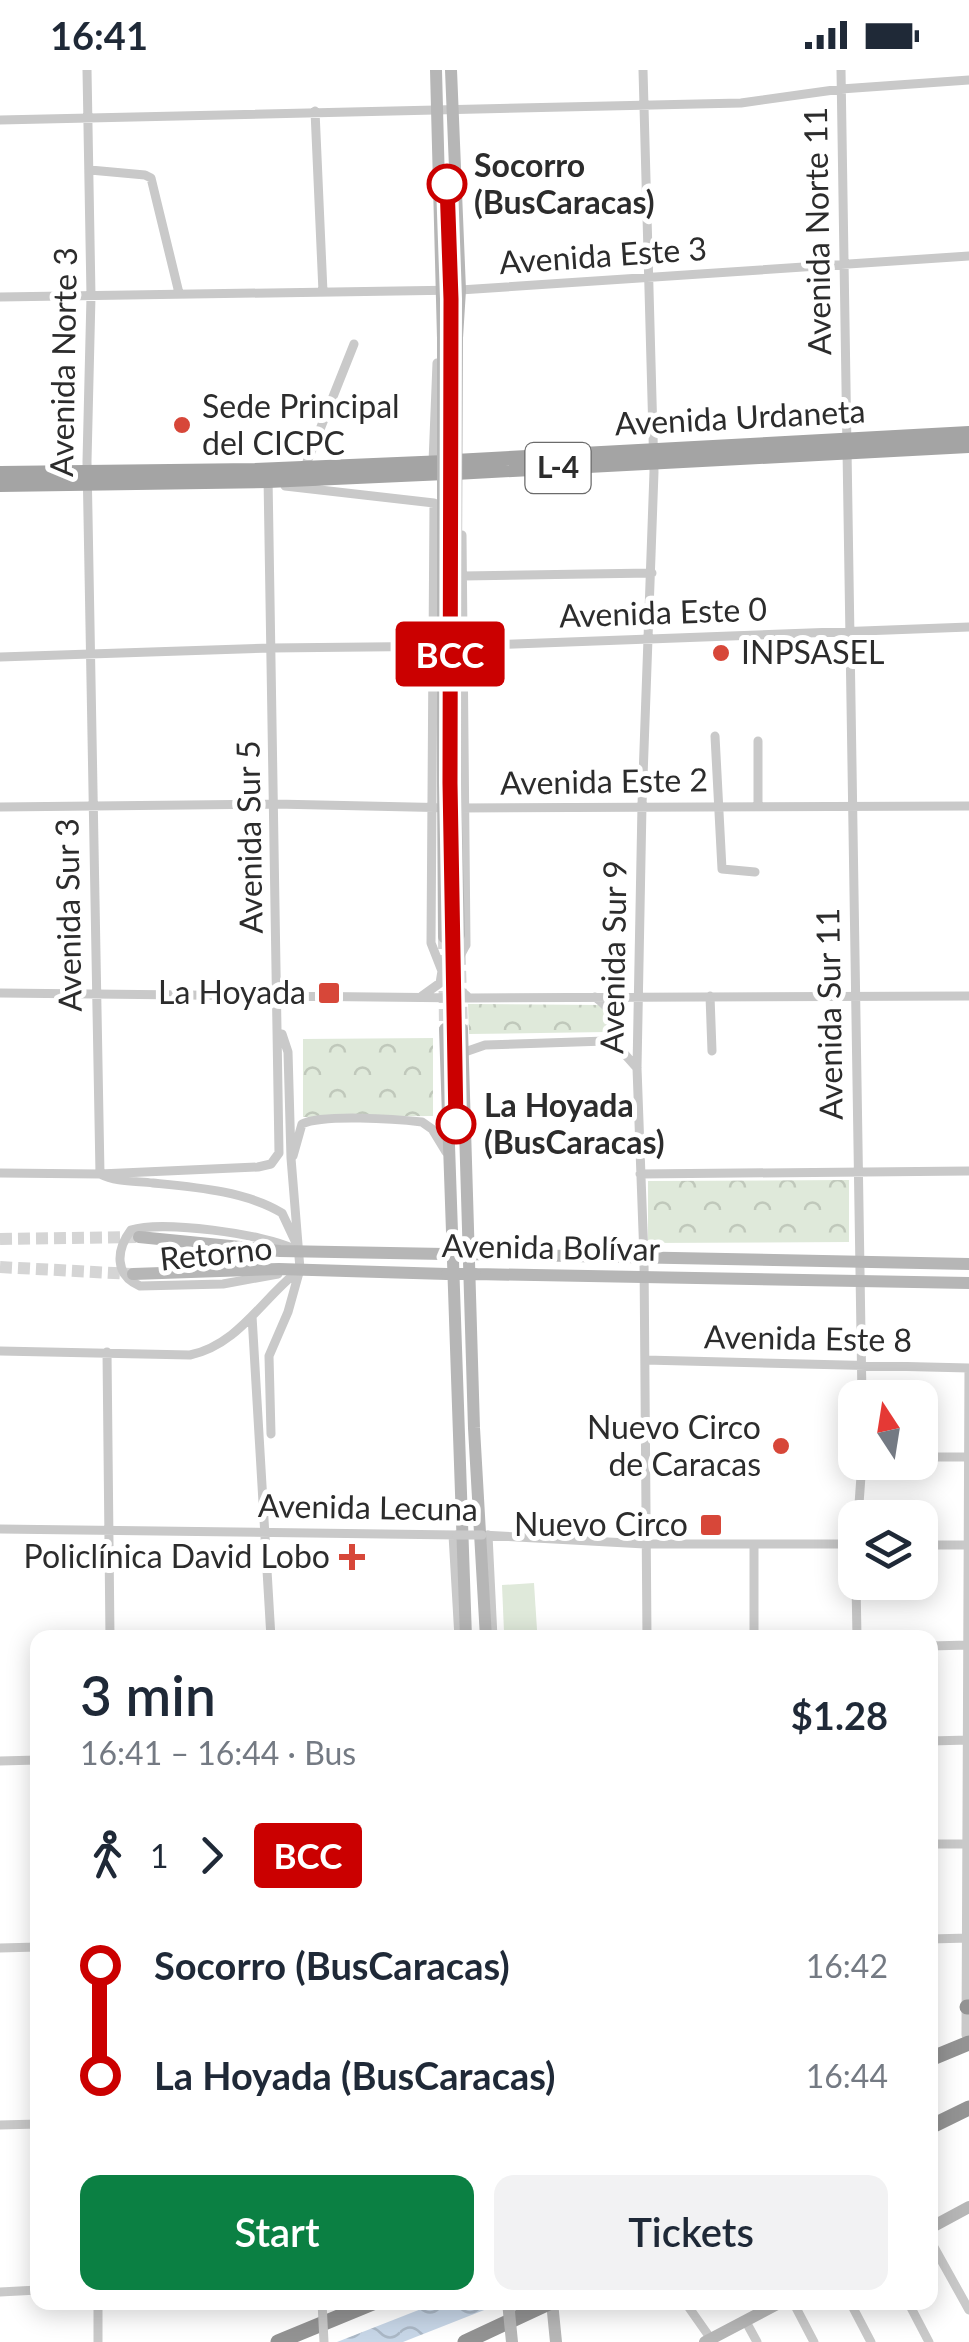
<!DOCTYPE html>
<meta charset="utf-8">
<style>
:root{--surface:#fff;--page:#f2f2f3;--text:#1f2937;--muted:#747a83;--accent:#0b8043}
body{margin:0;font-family:Lato,sans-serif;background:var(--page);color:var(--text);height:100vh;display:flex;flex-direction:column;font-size:38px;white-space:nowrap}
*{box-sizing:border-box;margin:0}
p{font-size:32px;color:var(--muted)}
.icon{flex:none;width:55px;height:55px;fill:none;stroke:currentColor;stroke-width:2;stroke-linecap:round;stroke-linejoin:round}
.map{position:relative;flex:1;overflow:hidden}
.sheet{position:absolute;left:30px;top:1560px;width:908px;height:680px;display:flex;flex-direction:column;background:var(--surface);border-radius:20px;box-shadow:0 5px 25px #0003}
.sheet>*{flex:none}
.badge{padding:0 20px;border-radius:8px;font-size:35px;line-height:65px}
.needle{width:65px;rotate:348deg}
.controls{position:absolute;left:838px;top:1310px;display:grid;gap:20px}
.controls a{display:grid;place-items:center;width:100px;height:100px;border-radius:20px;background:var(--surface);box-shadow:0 5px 25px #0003;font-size:50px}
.map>.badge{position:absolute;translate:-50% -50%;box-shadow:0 0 0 5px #fff}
.legs{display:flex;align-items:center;gap:15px;height:110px;padding:0 50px;font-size:32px}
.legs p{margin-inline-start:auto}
.headline{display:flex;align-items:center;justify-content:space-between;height:170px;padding:0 50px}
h1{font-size:55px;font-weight:600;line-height:75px}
.action{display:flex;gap:20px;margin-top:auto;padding:20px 50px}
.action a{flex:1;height:115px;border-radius:20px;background:var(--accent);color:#fff;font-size:40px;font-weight:600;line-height:115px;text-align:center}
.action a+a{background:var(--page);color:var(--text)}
ul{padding:0 50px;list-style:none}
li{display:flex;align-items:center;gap:35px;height:110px;font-size:38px}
li i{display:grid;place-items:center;width:15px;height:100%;margin:0 12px;background:currentColor}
li i::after{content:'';width:25px;height:25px;margin:-12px;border:8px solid;border-radius:50%;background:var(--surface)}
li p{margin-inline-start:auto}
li:first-child i{background:linear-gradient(#0000 50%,currentColor 0)}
li:last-child i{background:linear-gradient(currentColor 50%,#0000 0)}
.status{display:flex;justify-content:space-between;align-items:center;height:70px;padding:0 50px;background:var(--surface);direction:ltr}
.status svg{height:28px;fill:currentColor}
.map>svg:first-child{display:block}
.park{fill:url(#park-crowns)}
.pitch{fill:#dfe9da}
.water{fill:url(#water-waves)}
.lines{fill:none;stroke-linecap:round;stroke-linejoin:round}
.secondary-tunnel{stroke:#d5d5d5;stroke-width:12;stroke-dasharray:12 6;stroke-linecap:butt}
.street{stroke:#c9c9c9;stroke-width:9}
.secondary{stroke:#b6b6b6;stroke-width:12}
.primary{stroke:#a4a4a4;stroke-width:14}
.highway{stroke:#939393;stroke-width:15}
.street-bridge{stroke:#c9c9c9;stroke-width:9}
.secondary-bridge{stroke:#b6b6b6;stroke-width:12}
.line-1-casing{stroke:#fff;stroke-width:22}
.line-1{stroke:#cb0000;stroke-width:15}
.stop-1-dot{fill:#fff;stroke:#cb0000;stroke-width:5}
.poi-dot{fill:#d74739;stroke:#fff;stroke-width:4}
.labels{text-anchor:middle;stroke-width:10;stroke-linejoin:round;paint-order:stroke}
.shield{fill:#fff;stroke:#6b6b6b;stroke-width:2.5}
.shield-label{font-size:30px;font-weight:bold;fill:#2c2c2c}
.stop-label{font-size:32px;font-weight:bold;fill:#2c2c2c;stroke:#fff;text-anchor:start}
.street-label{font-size:32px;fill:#2c2c2c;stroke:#fff}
.poi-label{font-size:32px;fill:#2c2c2c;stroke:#fff;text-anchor:end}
</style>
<div class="status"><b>16:41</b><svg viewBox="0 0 49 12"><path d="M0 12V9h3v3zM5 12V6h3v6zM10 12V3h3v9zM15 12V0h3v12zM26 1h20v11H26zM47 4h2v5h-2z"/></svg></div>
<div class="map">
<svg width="969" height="2272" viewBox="0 0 969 2272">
<defs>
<pattern id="park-crowns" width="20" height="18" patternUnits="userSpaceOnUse" patternTransform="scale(2.5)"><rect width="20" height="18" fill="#dfe9da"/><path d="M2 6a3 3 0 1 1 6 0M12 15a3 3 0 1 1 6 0" fill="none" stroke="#c0c8bb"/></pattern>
<pattern id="water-waves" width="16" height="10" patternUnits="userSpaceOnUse" patternTransform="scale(2.5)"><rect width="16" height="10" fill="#c7d6e7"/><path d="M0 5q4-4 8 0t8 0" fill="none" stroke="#abb8c6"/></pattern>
</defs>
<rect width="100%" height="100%" fill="#fff"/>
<path class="park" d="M468,934L602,935C608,946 611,951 606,962L469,964Z
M433,968V1046L303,1047V969Z
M849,1110V1172L648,1173V1111Z"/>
<path class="pitch" d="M534,1513L537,1560L504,1562L502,1515Z"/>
<path class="water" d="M439,2232L502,2233L403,2272H337Z"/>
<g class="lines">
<path class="secondary-tunnel" d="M459,865L462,959
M444,867L445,959
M0,1169L136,1167
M0,1197L132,1204"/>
<path class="street" d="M87,0L91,226L87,391L100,1104L258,1097L271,1094L279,1083L268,407
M643,0L654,402L642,735L637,998L644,1188L647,1568
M841,0L862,1328
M315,41L323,222
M0,50L741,33L841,19L969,10
M90,100L145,105L151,108L179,223
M0,227L460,220L969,186
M433,392L437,293
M305,397L354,274
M285,416L434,433L431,873L442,901L440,913L422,926
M462,465L466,875C456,893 445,911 467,926
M463,506L652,503
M0,587L271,578L463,576L969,557
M715,666L722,799L755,802
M758,736V671
M0,737L275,734L457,738L969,736
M0,923L469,928L969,926
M710,926L712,981
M595,927C611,939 624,954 606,971
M462,983L485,975L606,971L621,980L637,998
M293,1086L302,1054C323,1044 396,1049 422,1052L432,1059L446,1082
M0,1103L100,1104C116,1112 135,1111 153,1113C194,1117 246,1121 282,1143L297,1175
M640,1104L969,1101
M278,1204L223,1214L140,1216C114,1205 116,1180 131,1160C162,1150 264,1164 294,1179
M252,1246L271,1568
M0,1281L190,1285C238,1275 262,1229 298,1201
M107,1282L110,1568
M645,1290L969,1298
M271,1364L269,1286L288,1242L300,1199L291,1088L288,982L282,964
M920,1387H969
M858,1448L862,1392
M0,1459L457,1465
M453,1465L459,1568
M482,1465L645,1474H855
M488,1465L493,1568
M754,1474V1568
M920,1475H969
M856,1512L857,1568
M930,1576L969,1575
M930,1671L969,1670
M0,1691L38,1690
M930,1774H969
M930,1869L969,1868
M0,1878L38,1877
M966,1965L969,1298
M0,2055L38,2054
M930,2170L969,2240
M0,2222L38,2220
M685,2232L711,2269
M793,2232L814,2272
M850,2232L871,2272
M908,2232L929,2272
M745,2250L757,2272
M98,2272V2232"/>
<path class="secondary" d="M436,0L443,268
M451,0L460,220L457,268
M443,713L444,867
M455,713L459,865
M445,959L466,1568
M462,959L474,1358L486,1568
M139,1167L280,1181L445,1184
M474,1184L969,1194
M133,1204L279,1199L447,1204
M475,1204L969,1213
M930,2158L969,2137
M552,2232L556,2272
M705,2272L781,2232"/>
<path class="primary" d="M455,391L969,363
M0,403L255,400L445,392
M455,403L969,376
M0,415L268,411L445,403"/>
<path class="highway" d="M967,1937H969
M930,1989L969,1973
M930,2057L969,2038
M278,2272L375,2232
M465,2272L551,2232"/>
<path class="street-bridge" d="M457,1465H482
M322,2232L324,2272"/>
<path class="secondary-bridge" d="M443,713V268
M455,713L457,268
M445,1184H474
M447,1204H475
M508,2232L512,2272"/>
</g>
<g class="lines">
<g class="line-1-casing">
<path id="line-1" d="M447,114L451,229L450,713L456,1054"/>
</g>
<use href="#line-1" class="line-1"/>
</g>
<g class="stop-1-dot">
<circle cx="447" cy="114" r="18"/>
<circle cx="456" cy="1054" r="18"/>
</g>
<g class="poi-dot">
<circle cx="182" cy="355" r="10"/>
<circle cx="721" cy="583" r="10"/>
<rect x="317" y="911" width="24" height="24" rx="5"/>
<circle cx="781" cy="1376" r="10"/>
<rect x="699" y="1443" width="24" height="24" rx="5"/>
<path d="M347 1472h10v10h10v10h-10v10h-10v-10h-10v-10h10z"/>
</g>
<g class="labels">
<rect class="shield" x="525.5" y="373" width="65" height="50" rx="8"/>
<g class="shield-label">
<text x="558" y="408">L-4</text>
</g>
<g class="stop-label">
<text x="474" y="107">Socorro<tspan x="474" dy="37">(BusCaracas)</tspan></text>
<text x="484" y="1047">La Hoyada<tspan x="484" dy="37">(BusCaracas)</tspan></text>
</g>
<g class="street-label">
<text transform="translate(818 161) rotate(-91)" y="11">Avenida Norte 11</text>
<text transform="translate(603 186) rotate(-4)" y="11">Avenida Este 3</text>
<text transform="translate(64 292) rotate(-89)" y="11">Avenida Norte 3</text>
<text transform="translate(740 348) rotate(-3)" y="11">Avenida Urdaneta</text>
<text transform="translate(663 543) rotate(-2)" y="11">Avenida Este 0</text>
<text transform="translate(604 712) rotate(-1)" y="11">Avenida Este 2</text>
<text transform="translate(250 767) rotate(-91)" y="11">Avenida Sur 5</text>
<text transform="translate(69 845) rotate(-91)" y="11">Avenida Sur 3</text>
<text transform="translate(614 887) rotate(-89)" y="11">Avenida Sur 9</text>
<text transform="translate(830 944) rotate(-91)" y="11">Avenida Sur 11</text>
<text transform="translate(551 1178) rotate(1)" y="11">Avenida Bolívar</text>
<text transform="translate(216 1184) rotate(-6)" y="11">Retorno</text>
<text transform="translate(808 1269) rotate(1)" y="11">Avenida Este 8</text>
<text transform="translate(368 1438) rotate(1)" y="11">Avenida Lecuna</text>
</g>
<g class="poi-label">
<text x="202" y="348" text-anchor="start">Sede Principal<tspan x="202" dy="37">del CICPC</tspan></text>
<text x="741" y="594" text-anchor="start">INPSASEL</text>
<text x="306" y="934">La Hoyada</text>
<text x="761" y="1369">Nuevo Circo<tspan x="761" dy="37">de Caracas</tspan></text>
<text x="688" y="1466">Nuevo Circo</text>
<text x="330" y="1498">Policlínica David Lobo</text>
</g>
</g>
</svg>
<div class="controls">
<a><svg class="needle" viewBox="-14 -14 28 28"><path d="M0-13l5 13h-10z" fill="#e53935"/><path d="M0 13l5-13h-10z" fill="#747a83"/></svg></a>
<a><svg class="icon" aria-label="layers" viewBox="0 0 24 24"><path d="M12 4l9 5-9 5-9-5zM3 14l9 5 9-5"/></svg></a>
</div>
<b class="badge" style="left:450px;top:584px;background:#cb0000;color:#fff">BCC</b>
<section class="sheet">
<div class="headline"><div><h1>3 min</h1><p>16:41 – 16:44 · Bus</p></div><b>$1.28</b></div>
<div class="legs"><svg class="icon" aria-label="walk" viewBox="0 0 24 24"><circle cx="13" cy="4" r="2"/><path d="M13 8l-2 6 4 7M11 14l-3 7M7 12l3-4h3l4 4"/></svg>1<svg class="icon" aria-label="forward" viewBox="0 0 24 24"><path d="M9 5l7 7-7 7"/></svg><b class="badge" style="background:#cb0000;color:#fff">BCC</b></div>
<ul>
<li><i style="color:#cb0000"></i><b>Socorro (BusCaracas)</b><p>16:42</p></li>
<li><i style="color:#cb0000"></i><b>La Hoyada (BusCaracas)</b><p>16:44</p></li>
</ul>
<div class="action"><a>Start</a><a>Tickets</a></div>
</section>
</div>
